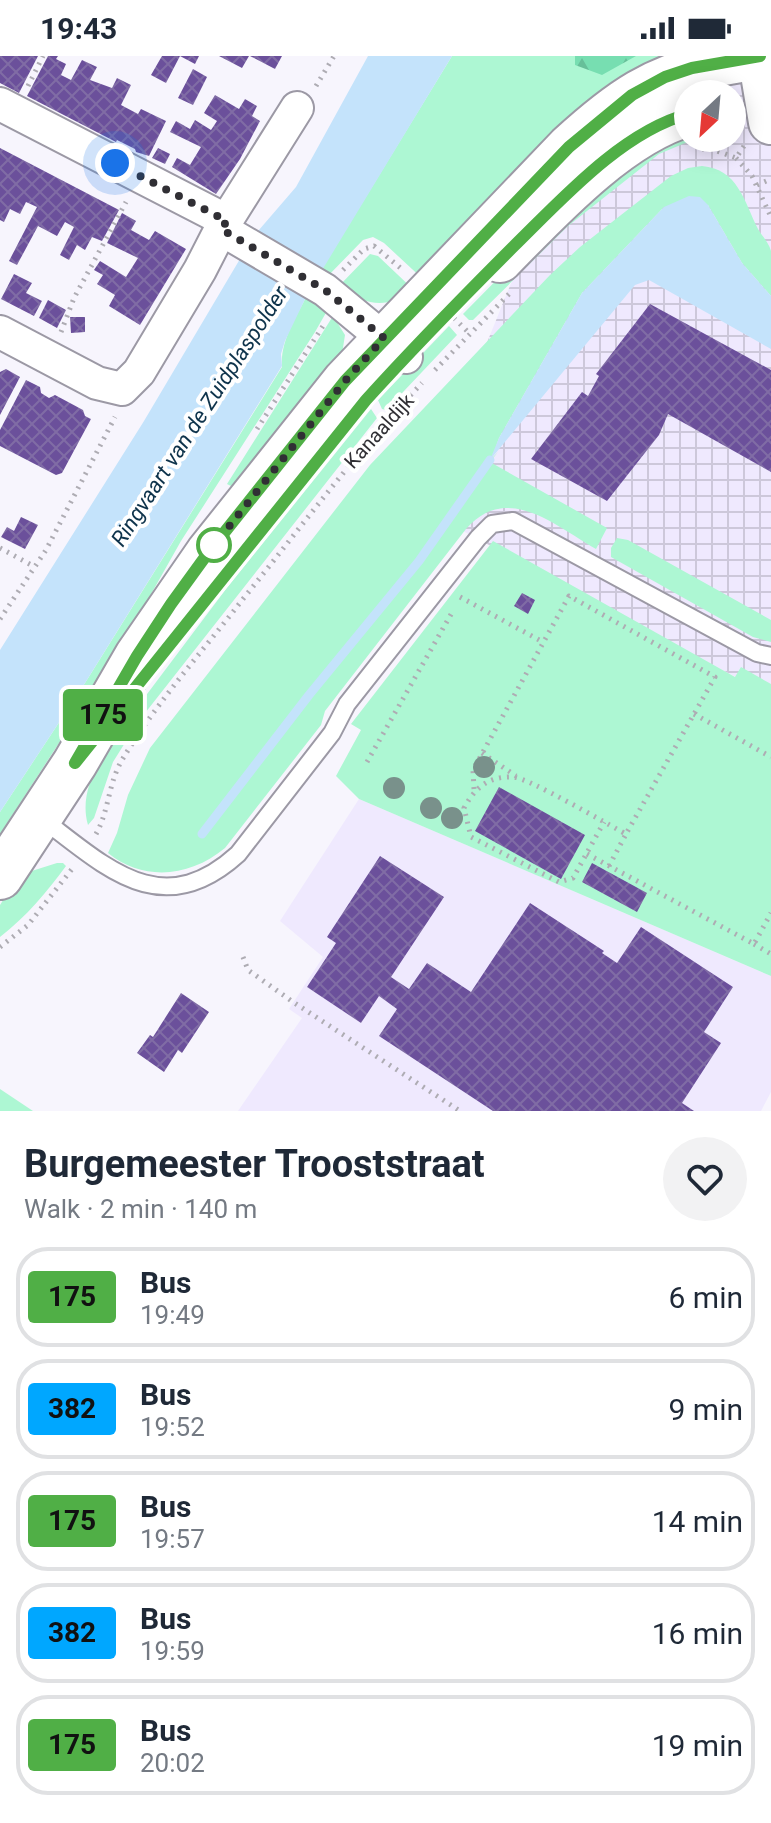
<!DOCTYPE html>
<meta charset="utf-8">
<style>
:root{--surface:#fff;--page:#f2f2f3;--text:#1f2937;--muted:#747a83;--line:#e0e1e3}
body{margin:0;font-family:Roboto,sans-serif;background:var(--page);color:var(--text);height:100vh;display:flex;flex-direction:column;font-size:30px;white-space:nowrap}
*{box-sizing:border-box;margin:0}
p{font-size:26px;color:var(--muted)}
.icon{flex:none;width:44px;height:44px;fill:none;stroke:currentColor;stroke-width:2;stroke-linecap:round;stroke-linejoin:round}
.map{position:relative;height:1055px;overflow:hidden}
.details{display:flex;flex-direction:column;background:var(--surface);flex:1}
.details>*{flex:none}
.badge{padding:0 16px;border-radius:6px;font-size:28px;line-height:52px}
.needle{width:52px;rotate:206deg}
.tools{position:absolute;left:674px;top:24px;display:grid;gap:16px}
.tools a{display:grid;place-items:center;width:72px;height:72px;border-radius:50%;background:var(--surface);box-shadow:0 4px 20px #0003;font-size:40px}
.you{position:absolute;width:40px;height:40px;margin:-20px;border:6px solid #fff;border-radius:50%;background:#1a73e8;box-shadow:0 0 0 12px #1a73e833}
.map>.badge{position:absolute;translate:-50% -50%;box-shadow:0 0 0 4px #fff}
.round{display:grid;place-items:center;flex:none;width:84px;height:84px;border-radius:42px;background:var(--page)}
.headline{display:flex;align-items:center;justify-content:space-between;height:136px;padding:0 24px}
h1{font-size:38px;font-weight:700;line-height:60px}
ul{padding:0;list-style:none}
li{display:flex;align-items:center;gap:24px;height:100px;margin:0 16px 12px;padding:0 8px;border:4px solid var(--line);border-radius:32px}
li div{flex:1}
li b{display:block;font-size:30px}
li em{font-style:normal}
li .badge{min-width:88px;font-weight:700;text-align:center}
.status{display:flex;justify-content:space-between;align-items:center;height:56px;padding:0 40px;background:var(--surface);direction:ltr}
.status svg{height:22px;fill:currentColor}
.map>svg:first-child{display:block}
.built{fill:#efe9fe}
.industrial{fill:url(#industrial-grid);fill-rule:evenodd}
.green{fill:#adf7d3}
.forest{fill:url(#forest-firs)}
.water{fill:#c4e3fb}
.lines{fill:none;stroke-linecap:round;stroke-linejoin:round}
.stream{stroke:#c4e3fb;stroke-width:9}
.building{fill:url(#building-cross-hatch)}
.service-casing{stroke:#9c99a5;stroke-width:20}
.minor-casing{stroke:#9c99a5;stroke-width:36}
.secondary-casing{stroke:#9c99a5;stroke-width:48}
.path{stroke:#aeacb3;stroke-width:5;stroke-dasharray:2 6;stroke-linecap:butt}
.service{stroke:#fff;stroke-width:16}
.minor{stroke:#fff;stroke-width:32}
.secondary{stroke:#fff;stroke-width:44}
.tree{fill:#79918b}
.line-casing{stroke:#fff;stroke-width:18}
.line{stroke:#50af46;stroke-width:12}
.walk{stroke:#302f34;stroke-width:8;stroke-dasharray:0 14.4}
.stop-dot{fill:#fff;stroke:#50af46;stroke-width:4}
.labels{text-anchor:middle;stroke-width:8;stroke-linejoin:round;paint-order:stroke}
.street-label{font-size:20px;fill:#302f34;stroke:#fff}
.water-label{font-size:22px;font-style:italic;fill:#0e334b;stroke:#fff}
</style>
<div class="status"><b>19:43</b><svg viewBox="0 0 49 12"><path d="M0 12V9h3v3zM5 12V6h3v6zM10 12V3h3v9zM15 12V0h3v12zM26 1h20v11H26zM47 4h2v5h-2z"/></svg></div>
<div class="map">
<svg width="771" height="1055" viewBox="0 0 771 1055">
<defs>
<pattern id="industrial-grid" width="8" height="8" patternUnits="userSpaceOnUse" patternTransform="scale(2)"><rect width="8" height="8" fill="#efe9fe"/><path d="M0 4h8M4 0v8" fill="none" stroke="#cdc8da"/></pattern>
<pattern id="forest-firs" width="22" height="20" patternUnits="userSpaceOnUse" patternTransform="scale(2)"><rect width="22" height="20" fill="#77deb1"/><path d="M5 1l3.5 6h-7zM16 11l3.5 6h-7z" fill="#67bf99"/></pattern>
<pattern id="building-cross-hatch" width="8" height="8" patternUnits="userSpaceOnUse" patternTransform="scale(2)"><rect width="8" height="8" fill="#6b509b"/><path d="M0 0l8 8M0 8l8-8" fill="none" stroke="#806ca5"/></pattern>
</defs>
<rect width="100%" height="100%" fill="#f7f5fd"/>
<path class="built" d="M359,743L771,920V1036L761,1055H238L302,962L289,953L323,901L280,865Z"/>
<path class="industrial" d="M603,0H771V640L420,452ZM688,38H732V82H688Z"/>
<path class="green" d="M452,0H700L426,226L384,187L373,181L363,184L325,223L318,219Z
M732,74L736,75L737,80L726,85H690L659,98L568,170L473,264H469L463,258L533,187L642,99L688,77V82H732Z
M702,110C738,113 744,145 758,173C762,180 769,187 771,195C771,208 771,227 771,240L742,207L708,149L664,151L582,237L499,382L492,402L498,396L490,406L607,472L596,493C554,469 507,426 466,473L325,655L321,669L225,792C190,821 144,826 108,797L117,777L128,739L150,692L370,409L550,219L580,191L671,120L688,112Z
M370,198L378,200L416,236C380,253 371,249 337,232Z
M307,239L327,255L315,276L181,485L120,593L0,778V756L85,627L282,311C280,285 296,262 307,239Z
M333,260L345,279L342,298L284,380L231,430L227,428Z
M449,270L457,279L386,354L382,353L378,344Z
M371,353L377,362L138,666L113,706L94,762L88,769C80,742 93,716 105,694L226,533Z
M617,482L628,484L771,564V586L753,581L611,501V492Z
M493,485L735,621L741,611L771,628V920L359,743L336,720L361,674L351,668Z
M57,807H63L66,810C46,837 27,860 0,881V849L19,819Z
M0,1033L33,1055H0Z"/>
<path class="forest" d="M575,0H636L602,19L575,9Z"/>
<path class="water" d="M368,0H452L307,239L285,285L281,298L282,310L85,627L0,756V594L144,365L253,181L296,131Z
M689,140L700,141L708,149L742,207L771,240V293L649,224L635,229L490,404L499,382L582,237L664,151Z"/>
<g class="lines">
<path class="stream" d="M202,778L309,639L419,505L490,404"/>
</g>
<path class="building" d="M0,0H38L19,37L0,27Z
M48,0H58L56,3L66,8L61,19L71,24L82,4L97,11L90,24L112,32L117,22L131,29L121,49L138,58L141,53L166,65L149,100L136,96L135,93L117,84L116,86L27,40Z
M162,0H199L195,8L180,0L166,27L151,19Z
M219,0H249L242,12Z
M250,0H282L275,13Z
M193,13L207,21L193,49L178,42Z
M215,39L239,53L245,43L257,50L252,60L260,65L240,103L216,138L172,111L177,102L190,109L201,91L170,76L176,65L190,73L195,64L211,74L217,65L204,57Z
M0,92L119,154L102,185L92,181L85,194L77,189L69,204L60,199L74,171L65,166L57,180L38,170L17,209L9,205L37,151L26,146L20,158L10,153L4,166L0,164Z
M158,92L170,98L165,108L152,102Z
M122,157L136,165L131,174L149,184L155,175L186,193L140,269L109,250L115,239L97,228L103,219L94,214L100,205L126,221L138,202L107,187Z
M14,218L32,227L26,237L42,245L34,260L1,243Z
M48,244L66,254L57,272L39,262Z
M650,248L771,314V416L668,358L659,379L607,445L531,403L582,336L588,340L599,320L596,318Z
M70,261H85V276L71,277Z
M6,313L20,321L0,359V316Z
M26,324L40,331L41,337L49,342L55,339L83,354L85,360L91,363L62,417L56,419L0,390V374Z
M21,461L38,469L25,493L1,481L7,471L14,475Z
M522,537L535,544L528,558L514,550Z
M499,731L585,779L561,823L475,775Z
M380,800L444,841L391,921L409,933L427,907L471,936L530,847L604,895L602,897L617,907L641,871L733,931L704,976L721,987L682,1047L694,1055H493L379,980L397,953L379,940L361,967L307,931L336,887L327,881Z
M592,807L647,837L637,856L582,826Z
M181,937L209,956L182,997L178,994L164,1016L137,997L150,979L153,981Z"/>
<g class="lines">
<g class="service-casing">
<path id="service" d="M41,762C105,810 161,868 238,798L332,677L347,648L478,482L492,468L513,465L757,597L771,600"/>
</g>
<g class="minor-casing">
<path id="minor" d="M0,48L227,165
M221,173L325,234L406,301
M0,276L97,327L122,333L139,316L200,214L221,173L297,52"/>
</g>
<g class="secondary-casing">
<path id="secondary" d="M760,0L771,66
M500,204C549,154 620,77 688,58
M0,821L75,707L137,600L208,497L345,325L569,91C618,46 656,18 723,7C740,4 755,0 771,5"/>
</g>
<path class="path" d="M28,30L43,0
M316,30L334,0
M702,93H712L736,102L744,90
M736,102L752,120L771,161
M757,129L771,123
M343,214L364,193L374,190L403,214
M454,262L470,278
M61,276L74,242L126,146
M435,314L509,238
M257,373L323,270
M0,492L35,511
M460,541L543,586
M0,563L46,494L115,361
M694,658L771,701
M482,697L516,720
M367,706L454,553
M474,733L473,714L569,540L715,621L626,778C607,768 527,721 513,721C488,720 475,732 464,752L471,781L559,826L573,822L604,766
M96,778C109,755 108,728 122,704C156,647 202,596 243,543C302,470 357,395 422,327
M587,798L754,888L771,857
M609,810L626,778
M754,888L771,898
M0,891L28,869L72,813
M243,901L248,914L293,946L460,1055"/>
<use href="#service" class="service"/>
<use href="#minor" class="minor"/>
<use href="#secondary" class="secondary"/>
</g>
<g class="tree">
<circle cx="484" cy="711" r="11"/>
<circle cx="394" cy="732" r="11"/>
<circle cx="431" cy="752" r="11"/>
<circle cx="452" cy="762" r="11"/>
</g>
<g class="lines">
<g class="line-casing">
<path id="line" d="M688,58C622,76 562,143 514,190C464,240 414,291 366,344L75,707L137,600L171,548L208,497L345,325L569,91L632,39L665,21L692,12L760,0"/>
</g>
<use href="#line" class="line"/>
<path class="walk" d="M115,107L227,165L221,173L325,234L384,282L345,325L208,497L214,489"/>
</g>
<circle class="stop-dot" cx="214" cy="489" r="16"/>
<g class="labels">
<g class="street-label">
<text transform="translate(379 375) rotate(-48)" y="7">Kanaaldijk</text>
</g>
<g class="water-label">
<text transform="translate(199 360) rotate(-57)" y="8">Ringvaart van de Zuidplaspolder</text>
</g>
</g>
</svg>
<div class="tools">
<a><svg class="needle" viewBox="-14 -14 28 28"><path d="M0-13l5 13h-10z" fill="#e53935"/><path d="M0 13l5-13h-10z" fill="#747a83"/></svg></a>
</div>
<div class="you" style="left:115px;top:107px"></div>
<b class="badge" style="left:103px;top:659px;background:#50af46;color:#111">175</b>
</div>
<section class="details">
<div class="headline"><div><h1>Burgemeester Trooststraat</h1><p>Walk · 2 min · 140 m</p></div><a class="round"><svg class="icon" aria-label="heart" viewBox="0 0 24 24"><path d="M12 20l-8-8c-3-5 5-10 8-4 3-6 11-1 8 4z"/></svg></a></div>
<ul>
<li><span class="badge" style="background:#50af46;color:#111">175</span><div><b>Bus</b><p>19:49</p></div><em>6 min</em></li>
<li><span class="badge" style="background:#00a7ff;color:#111">382</span><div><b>Bus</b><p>19:52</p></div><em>9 min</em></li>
<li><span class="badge" style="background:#50af46;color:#111">175</span><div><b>Bus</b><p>19:57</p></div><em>14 min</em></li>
<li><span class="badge" style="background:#00a7ff;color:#111">382</span><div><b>Bus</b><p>19:59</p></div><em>16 min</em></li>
<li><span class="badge" style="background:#50af46;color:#111">175</span><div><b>Bus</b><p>20:02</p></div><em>19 min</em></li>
</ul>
</section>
